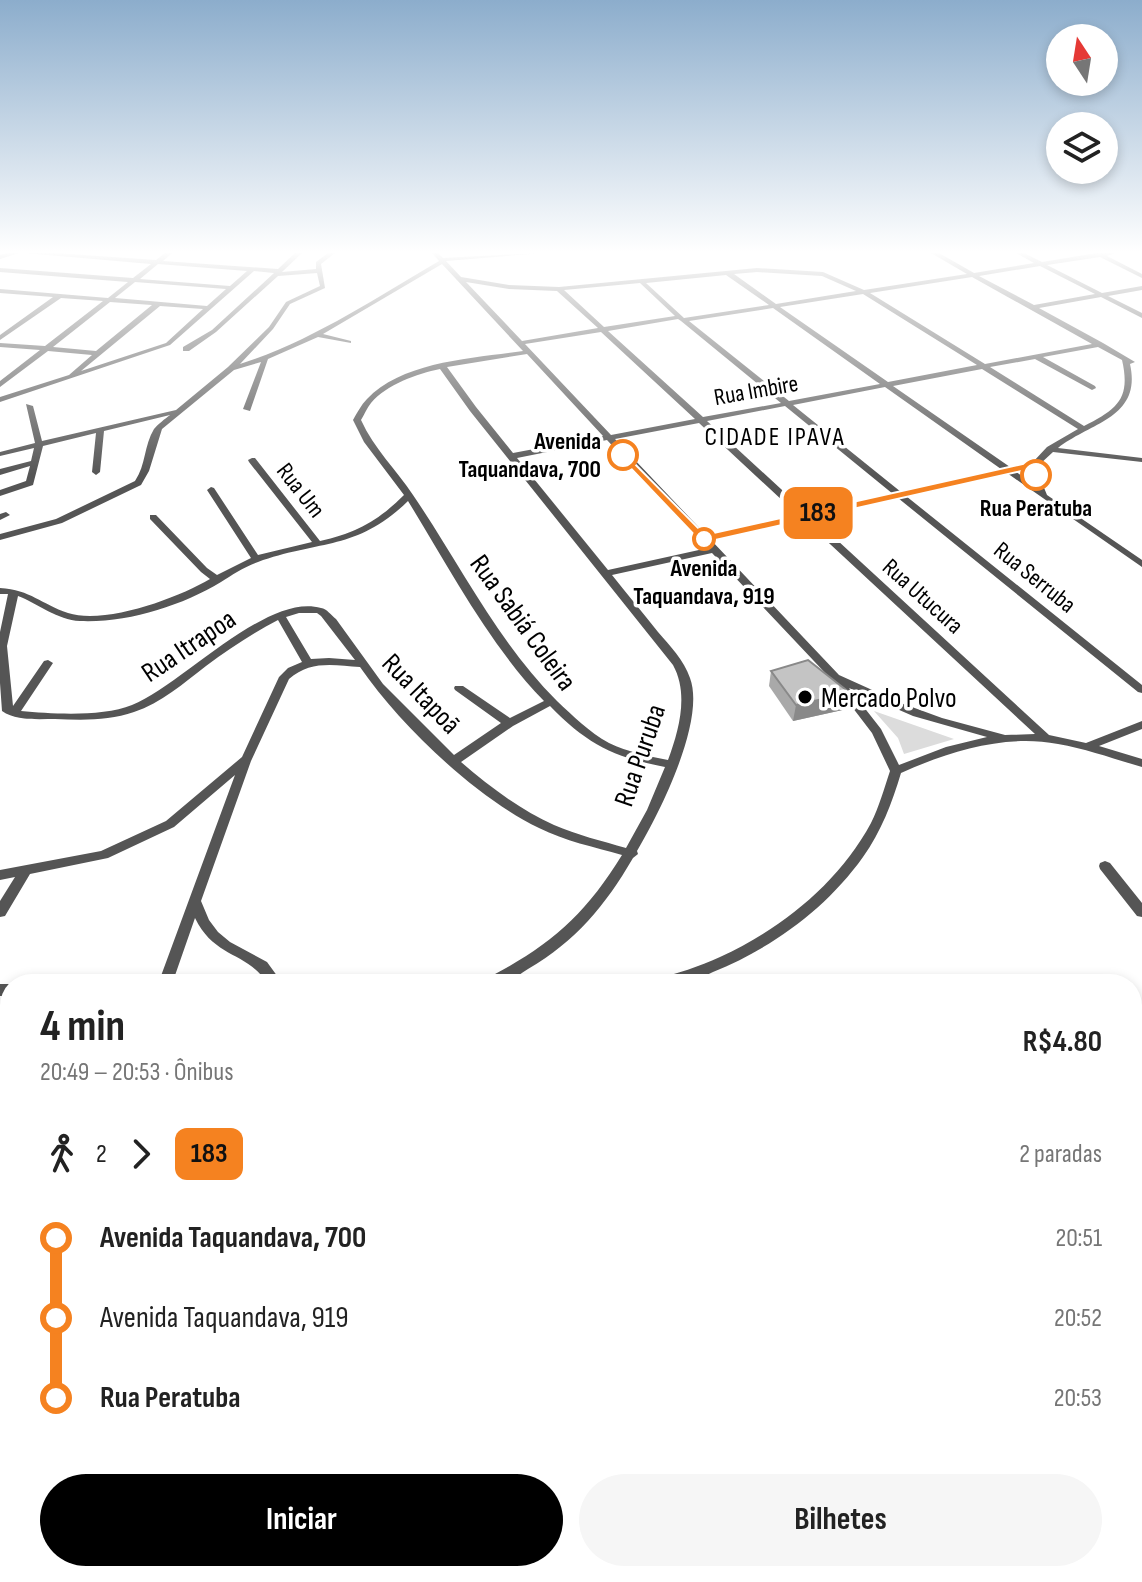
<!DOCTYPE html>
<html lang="pt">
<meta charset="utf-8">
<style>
:root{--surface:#fff;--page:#f6f6f6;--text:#222;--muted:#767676;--accent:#000}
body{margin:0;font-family:"Sofia Sans Condensed",sans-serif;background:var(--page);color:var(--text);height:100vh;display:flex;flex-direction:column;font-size:30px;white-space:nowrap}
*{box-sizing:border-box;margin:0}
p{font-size:26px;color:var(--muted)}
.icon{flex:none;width:44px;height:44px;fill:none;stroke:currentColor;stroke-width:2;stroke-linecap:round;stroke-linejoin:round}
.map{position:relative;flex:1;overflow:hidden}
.sheet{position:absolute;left:0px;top:974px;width:1142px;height:608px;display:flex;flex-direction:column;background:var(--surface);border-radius:32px 32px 0 0;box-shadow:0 4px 12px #0003}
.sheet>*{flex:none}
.badge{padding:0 16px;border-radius:12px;font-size:28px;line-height:52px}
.needle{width:52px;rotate:348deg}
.fabs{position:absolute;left:1046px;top:24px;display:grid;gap:16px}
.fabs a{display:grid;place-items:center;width:72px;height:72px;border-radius:50%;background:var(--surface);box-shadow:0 4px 12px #0003;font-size:40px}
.map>.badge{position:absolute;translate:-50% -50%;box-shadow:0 0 0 4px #fff}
.legs{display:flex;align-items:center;gap:12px;height:88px;padding:0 40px;font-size:26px}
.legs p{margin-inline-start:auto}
.summary{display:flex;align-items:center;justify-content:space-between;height:136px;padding:0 40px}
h1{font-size:44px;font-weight:700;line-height:60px}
.primary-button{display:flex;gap:16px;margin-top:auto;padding:16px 40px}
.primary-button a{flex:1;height:92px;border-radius:48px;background:var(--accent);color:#fff;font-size:32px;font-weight:700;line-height:92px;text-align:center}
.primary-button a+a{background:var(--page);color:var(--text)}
ul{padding:0 40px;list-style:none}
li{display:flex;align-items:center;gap:28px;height:80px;font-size:30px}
li i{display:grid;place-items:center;width:12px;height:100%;margin:0 10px;background:currentColor}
li i::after{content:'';width:20px;height:20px;margin:-10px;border:6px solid;border-radius:50%;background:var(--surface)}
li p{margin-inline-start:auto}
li:first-child i{background:linear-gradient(#0000 50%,currentColor 0)}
li:last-child i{background:linear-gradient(currentColor 50%,#0000 0)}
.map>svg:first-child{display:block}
.green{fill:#dcdcdc}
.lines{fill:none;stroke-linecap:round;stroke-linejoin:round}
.minor{fill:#555;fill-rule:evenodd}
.wall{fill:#a9a9a9}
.shaded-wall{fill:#898989}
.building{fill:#c4c4c4;stroke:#898989;stroke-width:2}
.line-1{fill:#f58220;stroke:#fff;stroke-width:2}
.stop-1-dot{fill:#fff;stroke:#f58220;stroke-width:4}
.poi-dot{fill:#000;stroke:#fff;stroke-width:3}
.labels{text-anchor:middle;stroke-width:7;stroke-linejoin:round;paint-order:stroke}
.far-street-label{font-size:24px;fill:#000;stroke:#fff}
.far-stop-label{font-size:24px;font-weight:bold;fill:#000;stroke:#fff}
.far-quarter-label{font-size:26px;letter-spacing:2px;fill:#000;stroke:#fff}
.street-label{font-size:28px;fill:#000;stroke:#fff}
.poi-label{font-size:28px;fill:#000;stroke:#fff;text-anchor:start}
</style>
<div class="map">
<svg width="1142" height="1582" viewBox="0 0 1142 1582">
<rect width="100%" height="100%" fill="#fff"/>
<path class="green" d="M874,711L954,739L904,754L898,738Z"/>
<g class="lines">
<path class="minor" d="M8,253H19L0,259V255Z
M25,253H55L156,260L165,253H172L163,261L278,269L295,253H302L282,272L316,269V262L328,253H335L321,264L325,288L290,304L273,329L240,364C312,341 374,299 439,261L432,253H438L443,258L542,253L446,261L461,277L509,285L559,287L757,268L823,272L864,290L967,274L931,253H939L974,273L1034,263L1016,253H1024L1042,262L1097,253H1115L1107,256L1142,274V278L1100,257L1047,265L1102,293L1142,286V290L1108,296L1142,313V318L1101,297L1039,308L1103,343L1135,362L1130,364C1142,418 1091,422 1058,448L1142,458V462L1053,452L1040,464V478L1047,495L1142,560V567L1007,473L906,496L1142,685V693L1138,692L898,498L812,517L1049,735L1086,743L1142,721V729L1099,746L1142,759V767C1114,759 1087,749 1058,744C1005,734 950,751 901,773C892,803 881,832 863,857C826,909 772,948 713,972C702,977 690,983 678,984C670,985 661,984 653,984L655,980C677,973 699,967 720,957C781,929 838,884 871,823C879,807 884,789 890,771L872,733L830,678L712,553L612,575C627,594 643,613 658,632C670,646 684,660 690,678C706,721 659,814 637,851L638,854L633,858C605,906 576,941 528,969C520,974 510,982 501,984C495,985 488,984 482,984L484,980C548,947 584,917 622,855C594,847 565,841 539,828C475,797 400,725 360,667C334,665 310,660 289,679L251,761L201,901L209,920L218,932L230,942L267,962L283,984H268C247,951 215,959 195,918L172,984H158L235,775L174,827L108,858L30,874L5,916L0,917V901L15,877L0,880V870L101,851L166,821L242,757L279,677L288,668L302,662L278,620C253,633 229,649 206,666C184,683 161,703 134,712C109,721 82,720 55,719C38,719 16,721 2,711L0,683V632L8,594H0V588C31,590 41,604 68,613C105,625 178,598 210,579L201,572L150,519V515H156L207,568L217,575L251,558L207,490L211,487L214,488L258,555L312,542L249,462L248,460L252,458H255L320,541C356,533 378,521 404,495L364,442L353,420C357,413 361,405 367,399C403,361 475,358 523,351L442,264L323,334L351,341V343L318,337L268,359L250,411L243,409L261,362L234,370L162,429L149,471L141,485L62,523L0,540V534L56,519L135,481C146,465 144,445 154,429C158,424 165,419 170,415L104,431L100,472L96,475L92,472L96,433L43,446L33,485L0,496V490L26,481L30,466L0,475V469L31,461L34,448L0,456V452L35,443L26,404L33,406L42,441L176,410L228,367L269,327L286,302L320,286L317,273L278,276L216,332L189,351H183V347L212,330L274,273L254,271L170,345L0,402V397L69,375L92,355L48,351L0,387V381L40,350L0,347V343L45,346L103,301L61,298L0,340V335L53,297L0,293V289L108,298L128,282L0,272V268L133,278L151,264ZM158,264L247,271L230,286L140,279ZM1040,266L1095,294L1034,305L979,276ZM757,272L822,276L856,291L776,304L734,274ZM726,275L769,305L684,318L646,283ZM972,277L1092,344L985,364L870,293ZM135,282L226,289L207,306L115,298ZM466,282L509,289L557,291L598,328L522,341ZM640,283L675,316L604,327L564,290ZM863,294L977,365L888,382L780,307ZM110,302L152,305L96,351L53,347ZM160,306L203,309L166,343L81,371ZM773,308L880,384L789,401L689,321ZM678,319L681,321L781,403L703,417L608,331ZM601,332L695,419L611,435L525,344ZM1098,347L1122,360C1131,399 1117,409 1084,426L990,367L1035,359L1092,390L1096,388L1095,386L1043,357ZM527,354L603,436L513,453L476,407L447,367ZM440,369L470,411L673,665C689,694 679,730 668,760C648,756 628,752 609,743C589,732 573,716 557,701C497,641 460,564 413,495C396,469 374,449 361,420C364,415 367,408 371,403C387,384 417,374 440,369ZM982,369L1078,429L1047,447L1033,462L1010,467L893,386ZM885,387L1001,469L901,492L793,405ZM785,406L893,494L807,513L707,421ZM699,423L798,515L706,535L615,439ZM607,440L698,538L699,541L708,548L608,570L517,458ZM1032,467V478L1034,485L1015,471ZM408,501C448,566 490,646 544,701L510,718L463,686H455L454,688L455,690L501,723L454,755L383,684L336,619C331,615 327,609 321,608C267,592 182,685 132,705C102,717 53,714 21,711L53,663L48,660L44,661L13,706L7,646L18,596C39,604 57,620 80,621C128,623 181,606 221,582C232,575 244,567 258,562C318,540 357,551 408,501ZM803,519L1035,734L1005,735L942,718L901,703L839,675L711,540ZM299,613H317L321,616L355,660L329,658L311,659L286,617ZM849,688L913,716L987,737L946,747L899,765L881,729ZM550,706C587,744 613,757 665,767L647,810L626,848C602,841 577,835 554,825C520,810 489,786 461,762L513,726Z
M6,512L10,515L0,520V514Z
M1105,861L1110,863L1142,903V917L1137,916L1100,869L1099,866L1100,863Z
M0,984H10V996H0Z
M0,1031H10V1043H0Z
M1132,1105L1142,1106V1120L1132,1119Z
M0,1165L10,1166V1180L0,1179Z
M1132,1182L1142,1187V1204L1132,1199Z
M10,1220V1236L0,1237V1221Z
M10,1303V1344L6,1353L0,1356V1316L4,1306Z
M10,1362C10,1375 14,1388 0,1393C0,1380 0,1367 10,1362Z
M1093,1572H1113L1115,1582H1095Z"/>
</g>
<path class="wall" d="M771,671L850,693L847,709L793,721L769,686Z"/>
<path class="shaded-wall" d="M850,693L847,709L793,721L796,705Z"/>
<path class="building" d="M808,660L850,693L796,705L771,671Z"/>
<linearGradient id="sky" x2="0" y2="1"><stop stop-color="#8cadcc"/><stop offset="0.53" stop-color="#fff"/><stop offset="1" stop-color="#fff" stop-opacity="0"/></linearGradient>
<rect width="1142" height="475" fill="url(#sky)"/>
<path class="line-1" d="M623,452L705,535L1036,461L1041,464V475L1032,478L1030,469L702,543L620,457L618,455Z"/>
<g class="stop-1-dot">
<circle cx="623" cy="455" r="14"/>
<circle cx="1036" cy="475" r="14"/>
<circle cx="704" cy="539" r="10"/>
</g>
<circle class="poi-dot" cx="805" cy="697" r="8"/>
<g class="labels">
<g class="far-street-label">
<text transform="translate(756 390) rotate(-10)" y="8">Rua Imbire</text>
<text transform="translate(301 490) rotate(52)" y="8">Rua Um</text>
<text transform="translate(1035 577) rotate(39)" y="8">Rua Serruba</text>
<text transform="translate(923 596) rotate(42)" y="8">Rua Utucura</text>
</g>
<g class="far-stop-label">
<text x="601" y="449" text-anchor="end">Avenida<tspan x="601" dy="28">Taquandava, 700</tspan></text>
<text x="1036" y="516">Rua Peratuba</text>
<text x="704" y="576">Avenida<tspan x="704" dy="28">Taquandava, 919</tspan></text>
</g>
<g class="far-quarter-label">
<text x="775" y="445">CIDADE IPAVA</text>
</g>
<g class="street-label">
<text transform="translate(524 622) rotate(54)" y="10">Rua Sabiá Coleira</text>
<text transform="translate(188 645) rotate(-34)" y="10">Rua Itrapoa</text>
<text transform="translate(422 693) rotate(46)" y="10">Rua Itapoã</text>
<text transform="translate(639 755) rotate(-71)" y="10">Rua Puruba</text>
</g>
<g class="poi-label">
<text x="821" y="707">Mercado Polvo</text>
</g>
</g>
</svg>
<div class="fabs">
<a><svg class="needle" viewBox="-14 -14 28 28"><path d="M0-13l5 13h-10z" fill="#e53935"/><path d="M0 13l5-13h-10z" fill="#767676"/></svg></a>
<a><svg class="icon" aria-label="layers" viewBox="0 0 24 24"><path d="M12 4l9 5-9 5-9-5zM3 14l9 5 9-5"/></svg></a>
</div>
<b class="badge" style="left:818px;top:513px;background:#f58220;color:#111">183</b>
<section class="sheet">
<div class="summary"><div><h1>4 min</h1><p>20:49 – 20:53 · Ônibus</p></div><b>R$4.80</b></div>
<div class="legs"><svg class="icon" aria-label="walk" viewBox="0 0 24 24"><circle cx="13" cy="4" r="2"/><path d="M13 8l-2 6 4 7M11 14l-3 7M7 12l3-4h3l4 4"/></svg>2<svg class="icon" aria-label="forward" viewBox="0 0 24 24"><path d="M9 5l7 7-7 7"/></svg><b class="badge" style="background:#f58220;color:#111">183</b><p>2 paradas</p></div>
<ul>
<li><i style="color:#f58220"></i><b>Avenida Taquandava, 700</b><p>20:51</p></li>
<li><i style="color:#f58220"></i><span>Avenida Taquandava, 919</span><p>20:52</p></li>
<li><i style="color:#f58220"></i><b>Rua Peratuba</b><p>20:53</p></li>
</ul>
<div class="primary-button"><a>Iniciar</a><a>Bilhetes</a></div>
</section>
</div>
